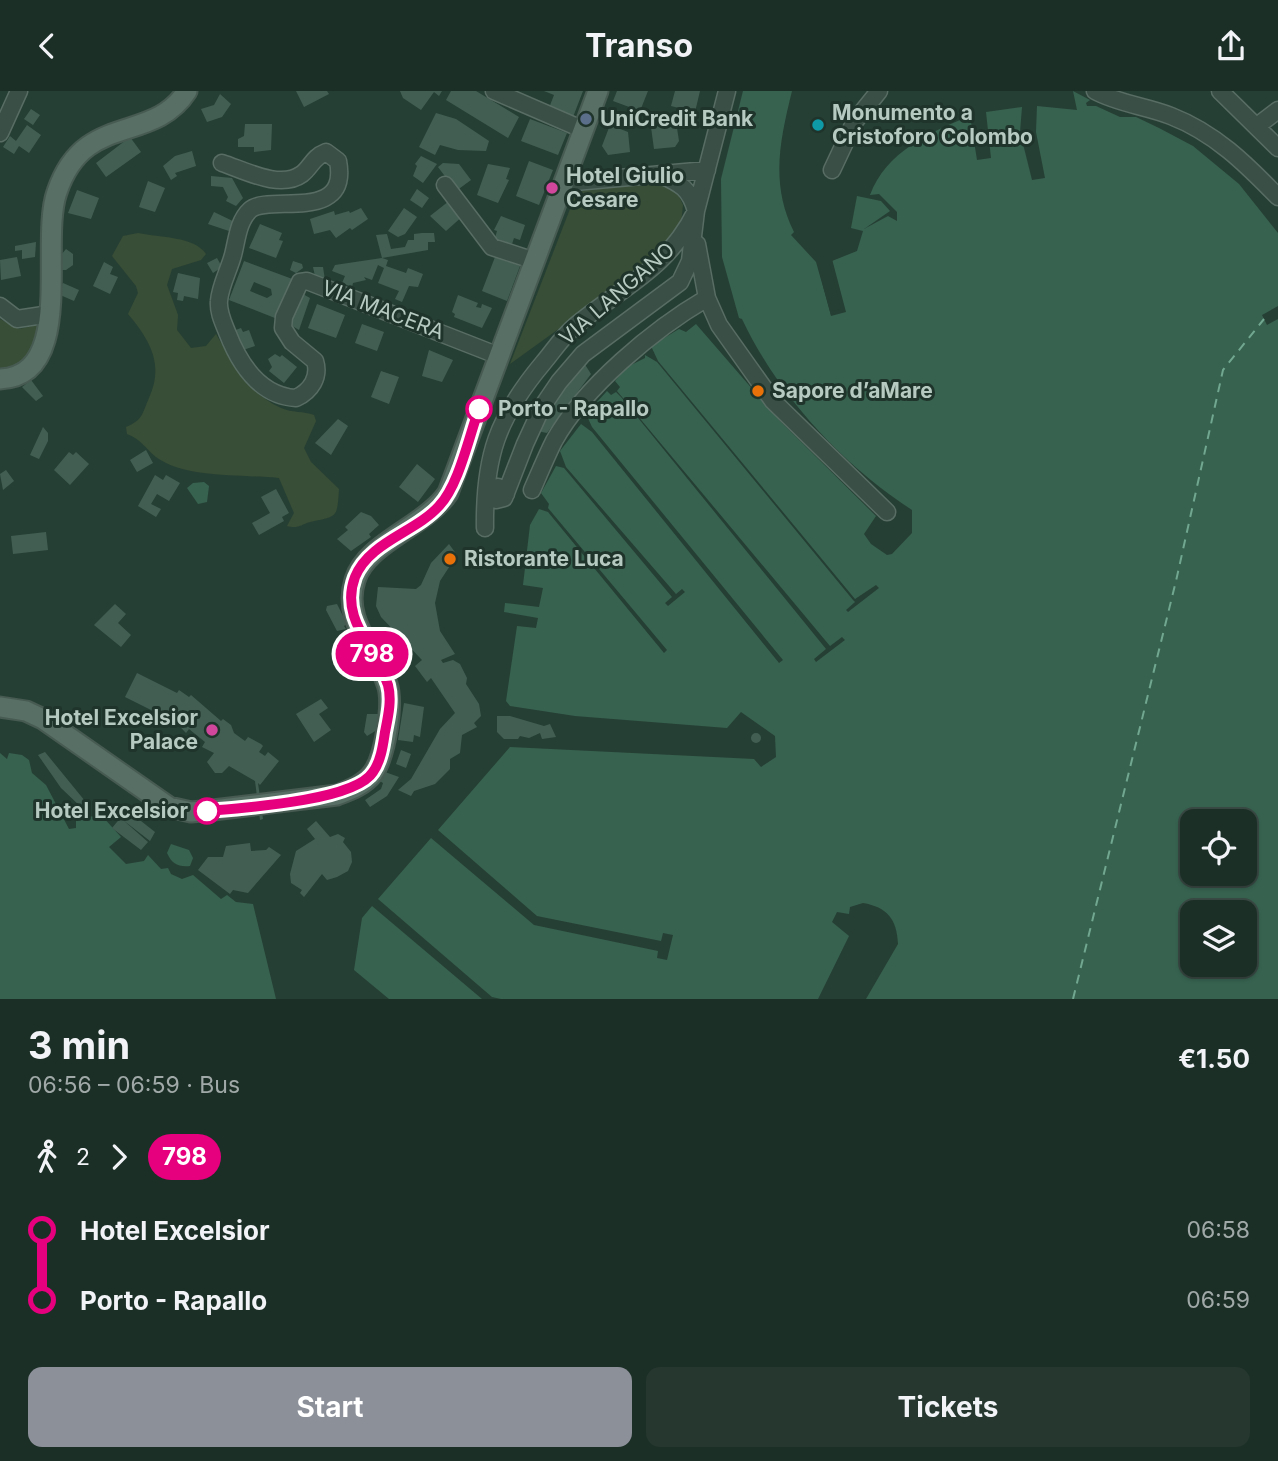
<!DOCTYPE html>
<meta charset="utf-8">
<style>
:root{--surface:#1c2f27;--page:#25372f;--text:#f1f3f6;--muted:#a0a9a7;--line:#3a4a44;--accent:#8c9099}
body{margin:0;font-family:Inter,sans-serif;background:var(--page);color:var(--text);height:100vh;display:flex;flex-direction:column;font-size:26px;white-space:nowrap}
*{box-sizing:border-box;margin:0}
p{font-size:23px;color:var(--muted)}
.icon{flex:none;width:38px;height:38px;fill:none;stroke:currentColor;stroke-width:2;stroke-linecap:round;stroke-linejoin:round}
.map{position:relative;height:908px;overflow:hidden}
.side{display:flex;flex-direction:column;background:var(--surface);flex:1}
.side>*{flex:none}
.badge{padding:0 14px;border-radius:23px;font-size:24px;line-height:46px}
.buttons{position:absolute;left:1180px;top:718px;display:grid;gap:14px}
.buttons a{display:grid;place-items:center;width:77px;height:77px;border-radius:14px;background:var(--surface);box-shadow:0 2px 5px #0004,0 0 0 2px var(--line);font-size:35px}
.map>.badge{position:absolute;translate:-50% -50%;box-shadow:0 0 0 4px #fff}
.legs{display:flex;align-items:center;gap:10px;height:77px;padding:0 28px;font-size:23px}
.legs p{margin-inline-start:auto}
.head{display:flex;align-items:center;justify-content:space-between;height:119px;padding:0 28px}
h1{font-size:38px;font-weight:700;line-height:52px}
.action{display:flex;gap:14px;margin-top:auto;padding:14px 28px}
.action a{flex:1;height:80px;border-radius:14px;background:var(--accent);color:#fff;font-size:28px;font-weight:700;line-height:80px;text-align:center}
.action a+a{background:var(--page);color:var(--text)}
ul{padding:0 28px;list-style:none}
li{display:flex;align-items:center;gap:24px;height:70px;font-size:26px}
li i{display:grid;place-items:center;width:10px;height:100%;margin:0 9px;background:currentColor}
li i::after{content:'';width:18px;height:18px;margin:-9px;border:5px solid;border-radius:50%;background:var(--surface)}
li p{margin-inline-start:auto}
li:first-child i{background:linear-gradient(#0000 50%,currentColor 0)}
li:last-child i{background:linear-gradient(currentColor 50%,#0000 0)}
header{display:flex;justify-content:space-between;align-items:center;height:91px;padding:0 28px;background:var(--surface);font-size:32px;font-weight:700}
.map>svg:first-child{display:block}
.green{fill:#394e36}
.water{fill:#376250;fill-rule:evenodd}
.pier{fill:#263f34}
.lines{fill:none;stroke-linecap:round;stroke-linejoin:round}
.ferry{stroke:#71a790;stroke-width:2;stroke-dasharray:9 7;stroke-linecap:butt}
.building{fill:#425e53;fill-rule:evenodd}
.minor-casing{stroke:#586d64;stroke-width:19}
.major-casing{stroke:#475b52;stroke-width:23}
.minor{stroke:#3a4f46;stroke-width:16}
.major{stroke:#586f65;stroke-width:19}
.line-1-casing{stroke:#fff;stroke-width:16}
.line-1{stroke:#e6007e;stroke-width:10}
.service-dot{fill:#5c6f8a;stroke:#1f342b;stroke-width:2.5}
.culture-dot{fill:#0f9aa8;stroke:#1f342b;stroke-width:2.5}
.hotel-dot{fill:#d1479c;stroke:#1f342b;stroke-width:2.5}
.food-dot{fill:#e8710a;stroke:#1f342b;stroke-width:2.5}
.stop-1-dot{fill:#fff;stroke:#e6007e;stroke-width:3.5}
.labels{text-anchor:middle;stroke-width:6;stroke-linejoin:round;paint-order:stroke}
.poi-label{font-size:21px;font-weight:bold;fill:#b7cac2;stroke:#1f342b;text-anchor:start}
.street-label{font-size:21px;fill:#b7cac2;stroke:#1f342b}
.stop-label{font-size:21px;font-weight:bold;fill:#b7cac2;stroke:#1f342b;text-anchor:start}
</style>
<header><svg class="icon" aria-label="back" viewBox="0 0 24 24"><path d="M15 5l-7 7 7 7"/></svg>Transo<svg class="icon" aria-label="share" viewBox="0 0 24 24"><path d="M12 15V3M7 8l5-5 5 5M5 13v7h14v-7"/></svg></header>
<div class="map">
<svg width="1278" height="908" viewBox="0 0 1278 908">
<rect width="100%" height="100%" fill="#263f34"/>
<path class="green" d="M655,92L675,97L683,114L679,151L510,273L577,100Z
M138,142C160,147 194,145 206,163L201,169L172,178L167,194L178,224L177,239L191,257L206,255L216,243C233,273 249,303 281,317C292,322 303,320 314,324L316,330L304,357L311,371L339,398C337,427 338,425 310,431C300,434 298,438 287,435L294,422L279,387C244,383 185,388 156,366C145,357 142,349 127,343L126,336C143,329 142,323 149,307C164,274 151,250 128,223L138,202L136,195L112,165L123,145Z
M0,228L19,238L42,233L38,252L18,275L0,277Z"/>
<path class="water" d="M743,0H792C780,49 770,93 794,141L791,144L816,171L831,224L845,220L832,170L857,160L863,140L851,137L857,105L881,110L890,120L864,138L888,125L897,130V121L879,103L870,104C886,61 930,41 970,25L977,69L991,67L986,21L1022,16L1020,41L1032,89L1045,87L1036,41L1037,15L1077,19L1073,0L1090,9L1086,12L1087,15H1096L1120,26H1136L1159,37L1193,55L1239,93L1278,142V215L1262,224L1267,234L1278,228V908H866L898,853C897,828 887,816 863,812L850,816L849,823L837,821L832,831L849,845L818,908H501L492,906L378,808L431,747L534,834L658,860L657,867L667,869L673,844L663,842L661,850L537,825L438,739L510,656L754,668L761,676L776,666L775,645L741,621L727,637L575,625L510,615L506,610L517,535L536,537L538,527L504,521L505,512L539,516L543,497L523,494L530,434L539,418L548,421L664,562L667,559L548,417L549,413L541,402L556,375L564,377L672,506L665,512L668,515L685,501L682,498L676,503L566,376L560,360L581,333L592,341L779,572L783,569L592,336L586,323L607,300L611,304L616,301L621,306L826,558L814,568L816,571L845,549L842,546L830,555L617,300L620,296L615,290L627,276L645,267V264L657,271L853,509L855,511L846,519L848,521L879,497L876,494L855,508L658,270L651,255L679,238L686,241L696,233L780,330L876,425L864,443L871,453L887,464L892,463L912,442V419C841,373 778,304 742,228L739,227L722,166L721,88ZM1192,730H1244V782H1192ZM1192,821H1244V873H1192Z
M193,392L204,391L209,395L207,411L198,413L187,397Z
M0,662L7,668L9,662L22,664L29,669L32,682L46,694L69,738L76,737V730L82,726L102,725L121,746L109,756L126,773L144,770L148,764L161,778L168,777L171,783L182,788L193,784L221,808L227,804L236,811L253,813L276,908H0Z
M171,753L189,759L193,767L190,775C178,776 172,773 167,762Z
M372,815L482,908H389L354,879L362,827Z"/>
<path class="pier" d="M832,168L846,221L831,225L817,172L819,171L833,220L841,218L829,171Z"/>
<g class="lines">
<path class="ferry" d="M1073,908L1176,490L1223,279L1264,228"/>
</g>
<path class="building" d="M296,0H327L329,3L304,16Z
M400,0H442L439,5L434,1L421,19L403,7Z
M451,0H476L519,26L508,47L446,9Z
M544,0H583L573,26L549,17L554,4Z
M617,0H648L640,20L613,10Z
M675,0H700L695,21L671,15Z
M220,3L231,13L222,26L207,31L201,18L214,14Z
M31,18L40,24L33,34L24,28Z
M436,22L456,28L489,50L486,60L458,59L440,54L435,64L419,56Z
M530,28L567,42L558,64L521,50Z
M245,33H272L271,59L254,61V56H238V48L244,45Z
M673,33L677,37L679,50L675,56L654,58L651,36Z
M27,34L41,44L29,62L19,55L14,63L3,56L10,45L16,50Z
M610,34L628,41L630,61L608,64L602,55Z
M130,46L141,61L106,86L96,72Z
M192,60L196,75L175,82L177,85L171,89L163,75L175,65Z
M421,65L437,73L423,92L413,85L417,75L415,73Z
M529,70L553,79L539,114L516,105Z
M443,72L459,73L471,89L456,100L438,76Z
M488,73L510,77L506,88L509,89L498,112L477,104Z
M211,85L232,87L243,107L236,115L226,110L228,106L223,96L211,95Z
M148,90L165,97L155,121L139,116Z
M417,98L429,107L422,117L410,109Z
M77,99L99,107L91,128L68,122Z
M449,110L464,124L446,140L430,125Z
M361,117L368,128L352,139L350,137L336,147L330,139L314,143L310,128L334,120L335,124L349,120L350,122Z
M404,117L417,126L405,143L398,146L388,140Z
M214,121L239,133L235,142L208,133Z
M501,125L525,134L520,149L514,147L512,153L495,147L497,140L494,139Z
M260,133L282,142L279,149L283,150L276,167L249,157Z
M422,142H434L435,151H428V159L382,167L376,144L387,143L391,158L405,156L408,149H414V143Z
M36,151L35,166L22,168V159L15,160V155Z
M66,158L73,163V174L66,179H58L61,164Z
M17,166L21,185L1,189L0,169Z
M495,166L520,175L507,210L482,200Z
M217,167L222,176L213,182L207,172Z
M382,167L388,169L386,175L406,182L408,177L423,183L418,196L409,195L402,211L395,208L399,200L378,192L384,177L378,174L372,189L364,186L366,189L353,192L352,196L342,192L345,185L332,180L335,174Z
M244,170L295,189L280,229L229,209ZM254,191L271,198L272,204L267,207L250,200Z
M293,170L302,173L303,177L296,182L290,179Z
M104,171L113,176L110,183L118,186L110,203L93,195Z
M313,176H323L325,189L315,185Z
M178,182L200,187L198,208L184,205L183,210L177,209L178,202L173,201Z
M63,192L79,199L74,210L58,203Z
M301,202L310,207L299,239L289,233Z
M458,204L478,212L476,216L481,217L482,213L492,217L482,237L454,226L455,223L452,221Z
M317,213L345,224L336,247L308,237Z
M362,233L384,241L377,260L355,252Z
M241,237L243,241L249,239L255,255L240,260L233,240Z
M429,259L453,269L442,291L422,285Z
M275,263L280,266L282,264L297,276L284,292L269,280L272,276L268,268Z
M584,272L591,283L547,342L537,340L545,323Z
M381,280L399,286L389,313L371,306Z
M31,289L43,305L36,310L22,296Z
M338,328L348,335L331,364L315,352Z
M43,336L48,342V350L39,368L30,364Z
M146,359L153,372L137,381L130,369Z
M69,361L73,364L76,361L89,373L70,394L54,379Z
M417,373L435,388L418,411L399,396Z
M6,379L14,390L3,399L0,383Z
M155,384L163,389L166,384L180,392L169,410L157,403L151,413L161,418L156,426L138,415Z
M276,398L289,422L282,426L284,430L259,444L252,432L270,422L261,406Z
M361,421L371,425L379,434L369,443L371,446L351,460L337,448L348,439L345,436Z
M46,441L48,459L13,463L11,445Z
M449,453L457,464L440,490L435,512L440,540L455,563L441,569L443,572L453,569L460,573L467,587L466,593L479,613L481,625L474,632L477,636L462,644L460,662L450,668V678L435,693L414,700L411,705L398,699L411,688L440,638L455,622L431,587L427,591L415,575L422,569L381,526L376,515L378,496L416,498L421,494L431,472Z
M115,513L126,523L118,532L131,544L121,556L94,534Z
M337,513L347,533L344,535L346,538L337,540L326,519L327,515Z
M381,546L394,558L390,562L395,568L389,574L376,552Z
M137,582L177,602L179,599L189,606L191,604L221,630L223,628L231,634L234,642L245,650L248,646L261,653L263,655L259,661L265,665L268,661L279,670L260,694L258,692L263,728L260,729L255,690L229,675L222,682H215L207,671L214,662L202,656L205,651L189,638L186,642L166,621L164,623L156,619L155,621L125,606Z
M321,608L328,617L319,623L331,639L314,651L296,623Z
M404,612L424,616L420,646L414,644L413,651L398,649Z
M367,623H379L377,639L367,645L364,641Z
M497,625H510L544,635L550,633L556,646L542,648L540,642L529,647L520,645L518,648H504L497,641Z
M751 647a5 5 0 1 1 10 0a5 5 0 1 1-10 0Z
M401,659L411,663L406,677L396,673Z
M45,661L85,710L81,716L61,697L38,664Z
M385,681L399,686L387,705L370,716L365,709L381,698L383,692L378,689Z
M127,719L155,741L150,750L123,729L148,751L141,759L112,737Z
M316,730L330,746L338,743L345,747L343,751L351,761L352,771L348,780L337,786L327,789L322,783L304,806L300,802L302,799L291,792L290,783L296,760L315,748L307,738Z
M250,752L251,760L266,759L269,756L281,764L248,802L233,799L230,803L198,779L208,766H223L226,755Z"/>
<g class="lines">
<g class="minor-casing">
<path id="minor" d="M494,0L584,39
M1095,0C1119,13 1146,15 1171,25C1215,42 1246,73 1278,106
M1220,0L1278,57
M1257,35L1278,19
M0,42L19,0
M222,72C244,79 280,99 302,83C311,76 313,66 326,61L338,70C350,133 269,102 250,119C238,130 237,149 233,164C229,179 220,195 219,210C218,221 223,231 227,241C239,272 259,305 296,307C311,300 320,286 315,270L292,251L283,237L284,226L300,191L307,190L499,265
M832,79L855,30L879,0
M564,92L707,79
M445,94L492,156L535,170
M697,153L707,207L719,234L773,310L887,421
M0,215L17,228L50,223
M532,399C539,383 546,366 554,350C584,296 654,238 707,207
M506,403L498,396L492,404L496,409L504,407L525,353L542,316L559,291L583,263L680,191L690,170L696,120L727,0
M485,437C484,366 497,327 543,272C554,259 562,246 575,235C623,195 667,179 696,120C690,98 681,93 661,84"/>
</g>
<g class="major-casing">
<path id="major" d="M0,288C77,285 39,151 57,101C84,20 152,54 187,0
M0,616L26,620L43,628L169,716L191,721L213,719L337,704C350,699 364,694 373,682C385,665 394,612 387,593C375,557 342,530 355,489C366,452 426,435 448,402L598,0"/>
</g>
<use href="#minor" class="minor"/>
<use href="#major" class="major"/>
</g>
<g class="lines">
<g class="line-1-casing">
<path id="line-1" d="M207,720C242,717 355,710 373,681C381,670 383,654 385,641C388,626 392,609 388,594C376,557 339,528 355,486C369,451 416,441 439,415C459,394 469,345 479,318"/>
</g>
<use href="#line-1" class="line-1"/>
</g>
<circle class="service-dot" cx="586" cy="28" r="7"/>
<circle class="culture-dot" cx="818" cy="34" r="7"/>
<g class="hotel-dot">
<circle cx="552" cy="97" r="7"/>
<circle cx="212" cy="639" r="7"/>
</g>
<g class="food-dot">
<circle cx="758" cy="300" r="7"/>
<circle cx="450" cy="468" r="7"/>
</g>
<g class="stop-1-dot">
<circle cx="479" cy="318" r="12"/>
<circle cx="207" cy="720" r="12"/>
</g>
<g class="labels">
<g class="poi-label">
<text x="832" y="29">Monumento a<tspan x="832" dy="24">Cristoforo Colombo</tspan></text>
<text x="600" y="35">UniCredit Bank</text>
<text x="566" y="92">Hotel Giulio<tspan x="566" dy="24">Cesare</tspan></text>
<text x="772" y="307">Sapore d’aMare</text>
<text x="464" y="475">Ristorante Luca</text>
<text x="198" y="634" text-anchor="end">Hotel Excelsior<tspan x="198" dy="24">Palace</tspan></text>
</g>
<g class="street-label">
<text transform="translate(617 203) rotate(-41)" y="7">VIA LANGANO</text>
<text transform="translate(383 219) rotate(21)" y="7">VIA MACERA</text>
</g>
<g class="stop-label">
<text x="498" y="325">Porto - Rapallo</text>
<text x="188" y="727" text-anchor="end">Hotel Excelsior</text>
</g>
</g>
</svg>
<div class="buttons">
<a><svg class="icon" aria-label="locate" viewBox="0 0 24 24"><circle cx="12" cy="12" r="6"/><path d="M12 2v4M12 18v4M2 12h4M18 12h4"/></svg></a>
<a><svg class="icon" aria-label="layers" viewBox="0 0 24 24"><path d="M12 4l9 5-9 5-9-5zM3 14l9 5 9-5"/></svg></a>
</div>
<b class="badge" style="left:372px;top:563px;background:#e6007e;color:#fff">798</b>
</div>
<section class="side">
<div class="head"><div><h1>3 min</h1><p>06:56 – 06:59 · Bus</p></div><b>€1.50</b></div>
<div class="legs"><svg class="icon" aria-label="walk" viewBox="0 0 24 24"><circle cx="13" cy="4" r="2"/><path d="M13 8l-2 6 4 7M11 14l-3 7M7 12l3-4h3l4 4"/></svg>2<svg class="icon" aria-label="forward" viewBox="0 0 24 24"><path d="M9 5l7 7-7 7"/></svg><b class="badge" style="background:#e6007e;color:#fff">798</b></div>
<ul>
<li><i style="color:#e6007e"></i><b>Hotel Excelsior</b><p>06:58</p></li>
<li><i style="color:#e6007e"></i><b>Porto - Rapallo</b><p>06:59</p></li>
</ul>
<div class="action"><a>Start</a><a>Tickets</a></div>
</section>
